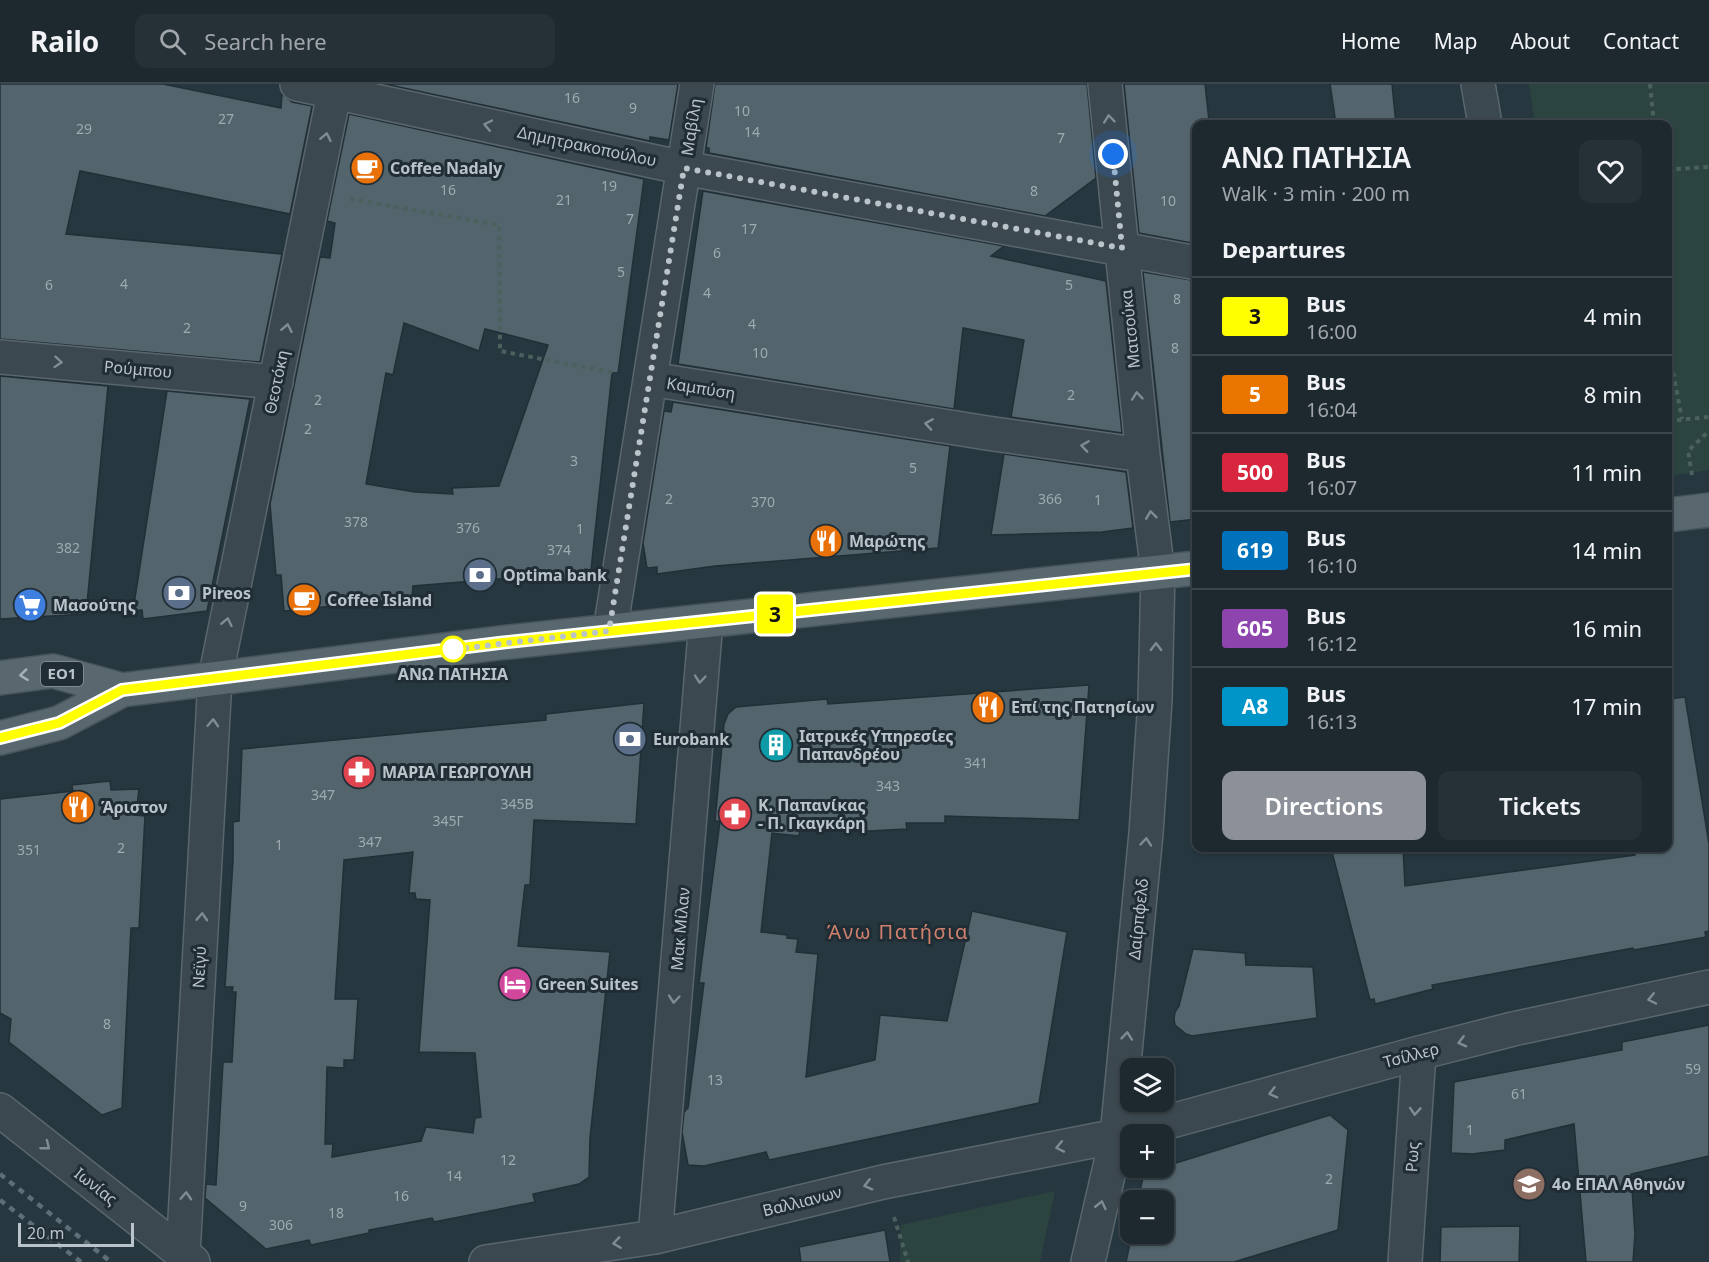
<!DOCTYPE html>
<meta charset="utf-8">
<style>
:root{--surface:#1d292f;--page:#253137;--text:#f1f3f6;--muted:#a0a6aa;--line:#3b454b;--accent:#8c9099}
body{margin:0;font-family:"Noto Sans",sans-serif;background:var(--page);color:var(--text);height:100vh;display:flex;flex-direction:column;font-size:22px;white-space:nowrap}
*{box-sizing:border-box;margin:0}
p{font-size:20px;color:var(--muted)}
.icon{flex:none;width:33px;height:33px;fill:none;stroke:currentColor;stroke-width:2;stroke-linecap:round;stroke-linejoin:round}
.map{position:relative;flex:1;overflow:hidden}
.sheet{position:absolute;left:1192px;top:36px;width:480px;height:732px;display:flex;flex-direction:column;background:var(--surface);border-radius:12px;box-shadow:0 2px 4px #0004,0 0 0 2px var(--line)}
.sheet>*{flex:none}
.badge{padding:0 12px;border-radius:4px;font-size:21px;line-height:39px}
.tools{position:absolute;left:1120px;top:974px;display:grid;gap:12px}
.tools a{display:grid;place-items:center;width:54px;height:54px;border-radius:12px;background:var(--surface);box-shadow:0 2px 4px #0004,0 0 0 2px var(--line);font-size:30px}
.scale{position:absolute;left:18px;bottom:15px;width:116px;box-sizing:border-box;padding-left:6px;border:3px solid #b8c3ca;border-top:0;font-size:16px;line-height:21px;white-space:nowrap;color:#b8c3ca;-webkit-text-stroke:4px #202d35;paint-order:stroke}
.you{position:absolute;width:30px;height:30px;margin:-15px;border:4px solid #fff;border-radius:50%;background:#1a73e8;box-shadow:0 0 0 9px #1a73e833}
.map>.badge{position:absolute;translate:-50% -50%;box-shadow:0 0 0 3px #fff}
h2{padding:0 30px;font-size:22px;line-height:54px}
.round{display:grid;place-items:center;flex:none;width:63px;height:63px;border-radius:12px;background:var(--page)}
.headline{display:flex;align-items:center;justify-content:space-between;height:102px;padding:0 30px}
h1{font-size:28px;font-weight:600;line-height:45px}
.action{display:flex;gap:12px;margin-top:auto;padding:12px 30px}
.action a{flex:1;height:69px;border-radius:12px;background:var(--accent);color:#fff;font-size:24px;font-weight:600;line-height:69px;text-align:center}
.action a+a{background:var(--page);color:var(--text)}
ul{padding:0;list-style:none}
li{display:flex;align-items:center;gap:18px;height:78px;padding:0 30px;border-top:2px solid var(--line)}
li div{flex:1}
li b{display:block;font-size:22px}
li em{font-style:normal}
li .badge{min-width:66px;font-weight:700;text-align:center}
header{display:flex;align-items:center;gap:36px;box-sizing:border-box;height:84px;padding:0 30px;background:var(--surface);border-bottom:2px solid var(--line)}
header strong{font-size:28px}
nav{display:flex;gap:33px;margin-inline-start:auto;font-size:21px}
.search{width:420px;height:54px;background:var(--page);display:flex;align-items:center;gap:15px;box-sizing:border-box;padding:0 21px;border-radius:12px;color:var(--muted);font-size:22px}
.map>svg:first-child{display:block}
.green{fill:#2c443f}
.building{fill:#53646c;stroke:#222f37;stroke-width:1.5;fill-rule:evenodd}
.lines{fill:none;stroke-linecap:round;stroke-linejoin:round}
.minor-casing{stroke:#59666d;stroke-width:36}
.major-casing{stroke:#48545b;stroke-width:36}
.path{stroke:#4b615e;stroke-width:4;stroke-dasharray:4.5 4.5;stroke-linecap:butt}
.minor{stroke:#3b484f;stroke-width:33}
.major{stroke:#59686f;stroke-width:33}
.rail{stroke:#5e6d76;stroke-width:4.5;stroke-dasharray:6 6;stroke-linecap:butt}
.oneway{stroke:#808c93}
.oneway2{stroke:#a5b1b8}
.line-casing{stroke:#fff;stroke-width:14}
.line{stroke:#ff0;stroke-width:9}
.walk{stroke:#b8c3ca;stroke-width:6;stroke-dasharray:0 10.8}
.stop-dot{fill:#fff;stroke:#ff0;stroke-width:3}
.labels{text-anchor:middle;stroke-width:6;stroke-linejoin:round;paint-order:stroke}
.number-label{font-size:14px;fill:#9fabb2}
.shield{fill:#202d35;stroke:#8a969d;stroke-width:1.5}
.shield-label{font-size:15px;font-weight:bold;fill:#b8c3ca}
.street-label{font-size:16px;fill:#b8c3ca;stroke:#202d35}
.poi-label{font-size:16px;font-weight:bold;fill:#b8c3ca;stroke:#202d35;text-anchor:start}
.stop-label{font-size:16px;font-weight:bold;fill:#b8c3ca;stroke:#202d35}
.quarter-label{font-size:20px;letter-spacing:1.5px;fill:#d0806d;stroke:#202d35}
</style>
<header>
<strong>Railo</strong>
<div class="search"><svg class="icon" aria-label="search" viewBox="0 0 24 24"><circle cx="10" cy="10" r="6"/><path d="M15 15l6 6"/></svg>Search here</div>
<nav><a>Home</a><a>Map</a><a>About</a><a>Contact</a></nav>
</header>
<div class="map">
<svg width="1709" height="1178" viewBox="0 0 1709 1178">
<rect width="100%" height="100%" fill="#27373f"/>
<path class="green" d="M1529,0H1709V386L1668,392V40H1535Z
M1055,1107L1040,1178H900L901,1141Z"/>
<path class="building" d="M0,0H163L281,24L282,10L292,18L312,22L290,130L80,87L66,150L282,170L260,278L0,255Z
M385,0H678L669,56L650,53V57Z
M715,0H1087L1096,94L1045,132L709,69V64H706Z
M1124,0H1205L1209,37L1197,40V160L1139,149Z
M1330,0H1392L1396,40H1336Z
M349,30L644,95L618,289H612L591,486L585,485L583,494L534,500L533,492L413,502L412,514L284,527L281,491H276L270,420L320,173L330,174L335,139L327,137ZM404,239L479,267L485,245L548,261L499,402L452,404L453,410L415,408L366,400L386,289L393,291Z
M703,107L1004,162L991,172L1106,197L1122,349L1011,333L1024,256L963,244L954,325L678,280Z
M1143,188L1197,197V435L1170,438Z
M0,292L108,302L86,530L0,535Z
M167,307L250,315L207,527L143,535L142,526L133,527Z
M673,318L950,362L938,464L715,482L657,490V483L647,484L643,459L664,327L671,328Z
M1004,370L1126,388L1133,444L1102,448L991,451Z
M1089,601L1079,736L945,732V739H906L907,745L850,748L849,743L800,744L799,752L772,749L761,848L787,851V854L798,855L796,868L818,870L806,993L875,976L880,931L947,937L972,827L1067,848L1039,1019L769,1076L766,1068L704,1082L688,1081L682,1048L684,1028L688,1024L704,899H699L720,737H715L724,640L728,630L736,623L827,615L828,620Z
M1685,613L1709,760V847L1705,848L1706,853L1634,866L1633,864L1432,901L1433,905L1375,920L1374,915L1370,916L1331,764H1403L1405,802L1635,771L1634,764H1668V615Z
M644,619L636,740L534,736L530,801H525L518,862L610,868L590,1054L589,1093L579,1100L533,1110L535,1118L434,1138L432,1134L369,1146V1149L311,1161L309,1156L266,1165L205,1114L206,1100L216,1101L223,978H232L236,908H232L233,903H225L233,777V738L239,737L242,665L546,636V630ZM413,768L409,809H415L416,815L430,816L419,968L475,969L481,1033L475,1034L473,1049L426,1043L421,1057L332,1073L333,1060H325L327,983L344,984V976H354L358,915H335L344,776Z
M110,697L111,706L139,705L136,731L145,732L139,844H131L122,1024L102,1031L9,958L11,935L0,929V715L73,707L72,701Z
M1193,865L1245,869L1246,881L1313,883L1317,934L1192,952L1186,950L1175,941L1174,935L1175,928L1179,922Z
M1709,941V1072L1631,1090L1635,1150L1633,1178H1586L1574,1040L1505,1056V1066L1472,1070L1451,1069L1454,998L1622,966V958Z
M1330,1031L1348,1046L1338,1146L1234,1178H1126L1132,1149H1164V1116H1138L1144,1089Z
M1520,1142L1519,1178H1440L1441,1143Z
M885,1146L890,1178H801L799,1163Z"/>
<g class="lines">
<g class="minor-casing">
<path id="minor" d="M297,0L684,84L1197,179
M1478,0L1485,40
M0,273L276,298
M650,295L987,349L1143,371
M610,547L697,0
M0,1026L193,1178
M655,1153L706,537
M183,1170L215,595L336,0
M486,1178L655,1153L883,1098L1117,1052L1419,969L1513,945L1709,903
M1088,1178L1117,1052L1146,749L1155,616L1158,489L1143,371L1105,0
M1405,1178L1419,969"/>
</g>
<g class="major-casing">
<path id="major" d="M1668,431L1709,426
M0,594L53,587L122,606L499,559L1197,484
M0,654L59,639L122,606"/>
</g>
<path class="path" d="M1650,0L1654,40
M1668,82L1675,85L1709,83
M350,115L499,141L500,267L615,289
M1668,262L1682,335
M1668,337L1709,333
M1692,391L1688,367L1709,347
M894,1133L908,1178"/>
<use href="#minor" class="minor"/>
<use href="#major" class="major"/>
<path class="rail" d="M0,1090L111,1178
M0,1116L81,1178"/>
</g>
<defs><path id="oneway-chevron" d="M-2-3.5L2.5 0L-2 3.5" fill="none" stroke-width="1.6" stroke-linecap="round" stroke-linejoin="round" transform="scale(1.5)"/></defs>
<g class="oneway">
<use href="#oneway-chevron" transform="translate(1109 35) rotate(-96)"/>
<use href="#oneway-chevron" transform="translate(488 41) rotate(-168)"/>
<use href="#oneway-chevron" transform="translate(326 53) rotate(-78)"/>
<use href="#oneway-chevron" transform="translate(287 244) rotate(-79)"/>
<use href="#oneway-chevron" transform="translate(58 278) rotate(5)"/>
<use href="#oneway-chevron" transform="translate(1137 312) rotate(-96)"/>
<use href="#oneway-chevron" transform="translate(929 340) rotate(-171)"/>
<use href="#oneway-chevron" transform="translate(1085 362) rotate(-172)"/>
<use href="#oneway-chevron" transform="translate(1151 431) rotate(-97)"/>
<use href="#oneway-chevron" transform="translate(227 538) rotate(-78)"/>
<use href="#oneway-chevron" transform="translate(1156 563) rotate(-89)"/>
<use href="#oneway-chevron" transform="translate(700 595) rotate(95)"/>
<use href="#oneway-chevron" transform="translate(213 639) rotate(-87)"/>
<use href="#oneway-chevron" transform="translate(1146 758) rotate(-85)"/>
<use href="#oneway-chevron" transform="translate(202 833) rotate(-87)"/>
<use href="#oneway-chevron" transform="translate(674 915) rotate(95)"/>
<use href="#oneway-chevron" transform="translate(1652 915) rotate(168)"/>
<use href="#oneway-chevron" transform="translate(1127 952) rotate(-84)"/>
<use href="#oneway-chevron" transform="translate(1462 958) rotate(166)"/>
<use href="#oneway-chevron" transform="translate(1273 1009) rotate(165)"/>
<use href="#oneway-chevron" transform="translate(1415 1027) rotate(94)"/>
<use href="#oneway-chevron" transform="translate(46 1062) rotate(38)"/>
<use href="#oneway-chevron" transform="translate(1060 1063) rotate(169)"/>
<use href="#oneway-chevron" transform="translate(868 1101) rotate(166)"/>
<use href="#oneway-chevron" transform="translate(186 1112) rotate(-87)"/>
<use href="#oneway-chevron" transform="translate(1101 1121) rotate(-77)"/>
<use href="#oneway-chevron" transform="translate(617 1159) rotate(172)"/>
</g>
<use class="oneway2" href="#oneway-chevron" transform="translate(24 591) rotate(173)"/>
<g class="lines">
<g class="line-casing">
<path id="line" d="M0,654L59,639L122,606L499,559L1197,485"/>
</g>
<use href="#line" class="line"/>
<path class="walk" d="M453,565L449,566L609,547L684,84L1122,164L1113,70"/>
</g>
<defs>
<g id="cafe-disc" transform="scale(1.725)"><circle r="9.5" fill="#e8710a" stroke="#202d35"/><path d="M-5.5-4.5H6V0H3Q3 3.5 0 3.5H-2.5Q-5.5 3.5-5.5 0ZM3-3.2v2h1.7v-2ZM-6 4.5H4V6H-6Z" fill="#fff"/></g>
<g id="restaurant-disc" transform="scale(1.725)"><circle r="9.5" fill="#e8710a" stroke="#202d35"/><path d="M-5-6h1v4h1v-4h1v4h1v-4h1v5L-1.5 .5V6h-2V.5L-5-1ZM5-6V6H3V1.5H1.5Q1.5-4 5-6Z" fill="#fff"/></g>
<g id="bank-disc" transform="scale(1.725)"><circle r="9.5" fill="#5c6f8a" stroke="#202d35"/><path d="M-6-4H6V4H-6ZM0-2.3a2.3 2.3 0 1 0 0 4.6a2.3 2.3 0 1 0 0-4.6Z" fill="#fff"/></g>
<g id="supermarket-disc" transform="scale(1.725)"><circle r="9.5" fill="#3f7fe0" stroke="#202d35"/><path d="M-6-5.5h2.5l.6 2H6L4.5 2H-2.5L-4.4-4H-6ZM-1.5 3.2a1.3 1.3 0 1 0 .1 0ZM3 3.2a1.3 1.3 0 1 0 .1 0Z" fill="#fff"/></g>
<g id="building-disc" transform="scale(1.725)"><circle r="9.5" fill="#0f9aa8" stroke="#202d35"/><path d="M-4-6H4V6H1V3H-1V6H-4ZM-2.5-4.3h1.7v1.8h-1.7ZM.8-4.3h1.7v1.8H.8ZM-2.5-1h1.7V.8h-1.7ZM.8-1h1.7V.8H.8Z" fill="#fff"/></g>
<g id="pharmacy-disc" transform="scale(1.725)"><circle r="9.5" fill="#e0444e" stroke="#202d35"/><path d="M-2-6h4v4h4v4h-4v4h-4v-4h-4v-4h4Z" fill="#fff"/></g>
<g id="hotel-disc" transform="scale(1.725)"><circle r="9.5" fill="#d1479c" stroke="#202d35"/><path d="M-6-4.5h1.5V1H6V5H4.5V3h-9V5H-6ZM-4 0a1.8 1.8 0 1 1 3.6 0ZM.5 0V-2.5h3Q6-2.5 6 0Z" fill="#fff"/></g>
<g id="school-disc" transform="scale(1.725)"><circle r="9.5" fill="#8d6e63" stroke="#202d35"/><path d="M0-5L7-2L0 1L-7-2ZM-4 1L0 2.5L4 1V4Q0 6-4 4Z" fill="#fff"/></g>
</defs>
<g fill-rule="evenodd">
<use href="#cafe-disc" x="367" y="84"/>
<use href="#restaurant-disc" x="826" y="457"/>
<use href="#bank-disc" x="480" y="491"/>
<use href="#bank-disc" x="179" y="509"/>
<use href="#cafe-disc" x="304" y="516"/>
<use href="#supermarket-disc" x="30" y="521"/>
<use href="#restaurant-disc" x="988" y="623"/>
<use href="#bank-disc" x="630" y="655"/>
<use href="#building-disc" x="776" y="661"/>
<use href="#pharmacy-disc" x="359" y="688"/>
<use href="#restaurant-disc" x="78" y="723"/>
<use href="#pharmacy-disc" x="735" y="730"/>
<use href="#hotel-disc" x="515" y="900"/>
<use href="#school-disc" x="1529" y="1100"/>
</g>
<circle class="stop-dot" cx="453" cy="565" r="12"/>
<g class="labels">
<g class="number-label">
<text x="572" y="19">16</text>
<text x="633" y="29">9</text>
<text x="742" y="32">10</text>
<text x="226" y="40">27</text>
<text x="84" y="50">29</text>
<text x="752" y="53">14</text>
<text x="1061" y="59">7</text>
<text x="609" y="107">19</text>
<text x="448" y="111">16</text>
<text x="1034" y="112">8</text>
<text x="564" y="121">21</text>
<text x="1168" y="122">10</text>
<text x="630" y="140">7</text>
<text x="749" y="150">17</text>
<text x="717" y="174">6</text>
<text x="621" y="193">5</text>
<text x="124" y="205">4</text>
<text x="49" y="206">6</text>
<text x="1069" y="206">5</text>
<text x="707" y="214">4</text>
<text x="1177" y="220">8</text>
<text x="752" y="245">4</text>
<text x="187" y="249">2</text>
<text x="1175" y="269">8</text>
<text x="760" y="274">10</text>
<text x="1071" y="316">2</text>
<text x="318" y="321">2</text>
<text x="308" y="350">2</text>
<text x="574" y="382">3</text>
<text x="913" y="389">5</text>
<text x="669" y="420">2</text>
<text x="1050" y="420">366</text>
<text x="1098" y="421">1</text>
<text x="763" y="423">370</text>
<text x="356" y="443">378</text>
<text x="468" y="449">376</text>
<text x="580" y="450">1</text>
<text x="68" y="469">382</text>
<text x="559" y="471">374</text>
<text x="976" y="684">341</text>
<text x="888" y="707">343</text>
<text x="323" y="716">347</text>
<text x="517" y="725">345Β</text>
<text x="448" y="742">345Γ</text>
<text x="370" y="763">347</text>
<text x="279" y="766">1</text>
<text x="121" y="769">2</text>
<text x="29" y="771">351</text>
<text x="107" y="945">8</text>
<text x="1693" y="990">59</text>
<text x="715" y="1001">13</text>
<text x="1519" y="1015">61</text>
<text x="1470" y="1051">1</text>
<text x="508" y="1081">12</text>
<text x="454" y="1097">14</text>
<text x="1329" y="1100">2</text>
<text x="401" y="1117">16</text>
<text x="243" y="1127">9</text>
<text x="336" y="1134">18</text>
<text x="281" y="1146">306</text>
</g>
<rect class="shield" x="41" y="578" width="42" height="24" rx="4.5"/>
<g class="shield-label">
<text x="62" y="595">ΕΟ1</text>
</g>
<g class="street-label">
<text transform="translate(691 43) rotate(-81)" y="6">Μαβίλη</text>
<text transform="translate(587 62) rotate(12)" y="6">Δημητρακοπούλου</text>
<text transform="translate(1130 245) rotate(-96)" y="6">Ματσούκα</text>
<text transform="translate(138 285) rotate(5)" y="6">Ρούμπου</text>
<text transform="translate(276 298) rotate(-78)" y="6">Θεοτόκη</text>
<text transform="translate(701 304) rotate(9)" y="6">Καμπύση</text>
<text transform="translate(1138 835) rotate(-84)" y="6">Δαίρπφελδ</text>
<text transform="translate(680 845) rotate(-85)" y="6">Μακ Μίλαν</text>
<text transform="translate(199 883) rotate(-87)" y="6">Νεϊγύ</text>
<text transform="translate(1411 971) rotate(-15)" y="6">Τσίλλερ</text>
<text transform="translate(1412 1073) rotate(-86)" y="6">Ρως</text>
<text transform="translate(96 1102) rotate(38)" y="6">Ιωνίας</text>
<text transform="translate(802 1117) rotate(-14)" y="6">Βαλλιανων</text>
</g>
<g class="poi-label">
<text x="390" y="90">Coffee Nadaly</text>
<text x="849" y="463">Μαρώτης</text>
<text x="503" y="497">Optima bank</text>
<text x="202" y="515">Pireos</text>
<text x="327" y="522">Coffee Island</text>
<text x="53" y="527">Μασούτης</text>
<text x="1011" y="629">Επί της Πατησίων</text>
<text x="799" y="658">Ιατρικές Υπηρεσίες<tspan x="799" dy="18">Παπανδρέου</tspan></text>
<text x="653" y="661">Eurobank</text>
<text x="382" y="694">ΜΑΡΙΑ ΓΕΩΡΓΟΥΛΗ</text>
<text x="758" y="727">Κ. Παπανίκας<tspan x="758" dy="18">- Π. Γκαγκάρη</tspan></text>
<text x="101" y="729">Άριστον</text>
<text x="538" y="906">Green Suites</text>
<text x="1552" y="1106">4ο ΕΠΑΛ Αθηνών</text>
</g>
<g class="stop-label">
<text x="453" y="596">ΑΝΩ ΠΑΤΗΣΙΑ</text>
</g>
<g class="quarter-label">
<text x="898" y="855">Άνω Πατήσια</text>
</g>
</g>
</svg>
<div class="tools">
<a><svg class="icon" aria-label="layers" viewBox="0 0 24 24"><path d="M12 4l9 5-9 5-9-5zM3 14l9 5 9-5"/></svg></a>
<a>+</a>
<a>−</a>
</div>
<div class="scale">20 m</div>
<div class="you" style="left:1113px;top:70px"></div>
<b class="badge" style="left:775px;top:530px;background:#ff0;color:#111">3</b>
<section class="sheet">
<div class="headline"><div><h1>ΑΝΩ ΠΑΤΗΣΙΑ</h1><p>Walk · 3 min · 200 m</p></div><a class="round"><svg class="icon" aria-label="heart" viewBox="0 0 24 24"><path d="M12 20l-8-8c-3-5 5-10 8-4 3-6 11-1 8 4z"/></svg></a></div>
<h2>Departures</h2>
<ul>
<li><span class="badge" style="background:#ff0;color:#111">3</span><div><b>Bus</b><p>16:00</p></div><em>4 min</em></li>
<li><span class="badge" style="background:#ea7600;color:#fff">5</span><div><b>Bus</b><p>16:04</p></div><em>8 min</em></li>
<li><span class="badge" style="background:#d7263d;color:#fff">500</span><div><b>Bus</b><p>16:07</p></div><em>11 min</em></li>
<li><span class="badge" style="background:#0072bc;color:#fff">619</span><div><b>Bus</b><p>16:10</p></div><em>14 min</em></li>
<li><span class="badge" style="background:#8e44ad;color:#fff">605</span><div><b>Bus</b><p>16:12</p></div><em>16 min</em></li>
<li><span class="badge" style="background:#0095c8;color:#fff">A8</span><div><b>Bus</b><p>16:13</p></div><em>17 min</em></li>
</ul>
<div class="action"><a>Directions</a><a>Tickets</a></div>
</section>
</div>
